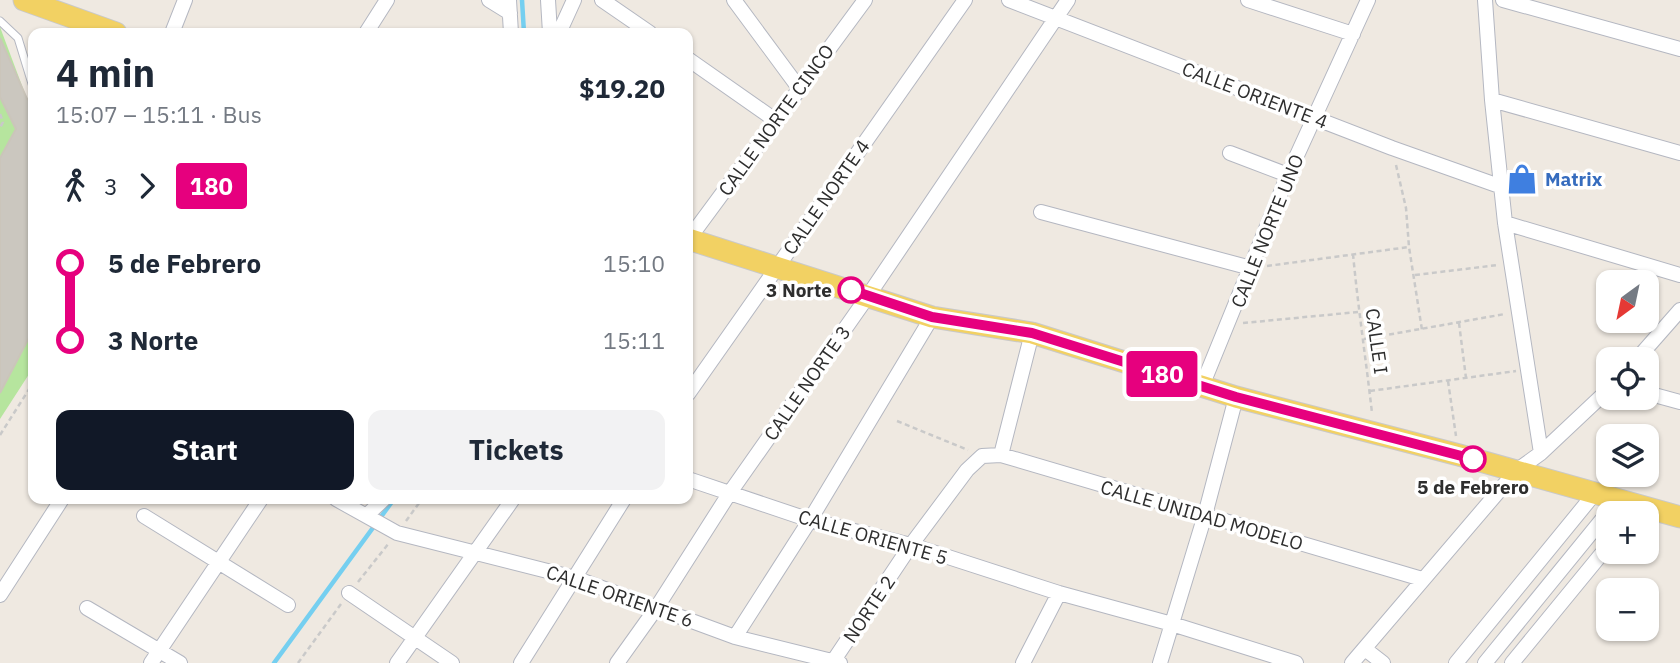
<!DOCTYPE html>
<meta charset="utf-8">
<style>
:root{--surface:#fff;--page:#f2f2f3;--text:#1f2937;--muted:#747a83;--accent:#111827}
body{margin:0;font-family:"IBM Plex Sans",sans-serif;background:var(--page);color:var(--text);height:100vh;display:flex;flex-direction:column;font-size:26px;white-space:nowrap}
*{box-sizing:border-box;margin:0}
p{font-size:23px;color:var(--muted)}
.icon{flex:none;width:38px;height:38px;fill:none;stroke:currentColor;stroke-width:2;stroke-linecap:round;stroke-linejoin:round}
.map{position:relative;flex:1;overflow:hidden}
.panel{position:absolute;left:28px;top:28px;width:665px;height:476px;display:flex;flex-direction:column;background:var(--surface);border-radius:14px;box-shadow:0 2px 5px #0004}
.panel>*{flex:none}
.badge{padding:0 14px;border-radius:5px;font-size:24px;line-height:46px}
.needle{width:46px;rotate:213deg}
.fabs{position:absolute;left:1596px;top:270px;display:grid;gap:14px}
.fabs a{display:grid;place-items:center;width:63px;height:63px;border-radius:14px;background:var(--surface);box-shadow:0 2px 5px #0004;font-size:35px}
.map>.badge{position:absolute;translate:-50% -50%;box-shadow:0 0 0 4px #fff}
.legs{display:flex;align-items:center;gap:10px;height:77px;padding:0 28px;font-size:23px}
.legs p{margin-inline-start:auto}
.head{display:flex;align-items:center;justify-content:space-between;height:119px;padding:0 28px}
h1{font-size:38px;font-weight:700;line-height:52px}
.action{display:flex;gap:14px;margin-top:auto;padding:14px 28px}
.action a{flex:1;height:80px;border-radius:14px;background:var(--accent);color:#fff;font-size:28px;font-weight:700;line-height:80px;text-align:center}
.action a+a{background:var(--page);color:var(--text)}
ul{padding:0 28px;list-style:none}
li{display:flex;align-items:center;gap:24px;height:77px;font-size:26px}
li i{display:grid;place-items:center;width:10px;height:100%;margin:0 9px;background:currentColor}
li i::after{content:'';width:18px;height:18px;margin:-9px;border:5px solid;border-radius:50%;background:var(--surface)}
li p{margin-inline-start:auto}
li:first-child i{background:linear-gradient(#0000 50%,currentColor 0)}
li:last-child i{background:linear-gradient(currentColor 50%,#0000 0)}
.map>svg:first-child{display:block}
.green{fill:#b6e59e}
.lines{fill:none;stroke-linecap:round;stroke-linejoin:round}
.stream{stroke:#75cff0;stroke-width:4.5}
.building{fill:#cbc7bf;stroke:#cbc5ba;stroke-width:2}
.lane-casing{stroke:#b4b7c1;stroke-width:9}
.street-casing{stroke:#b4b7c1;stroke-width:16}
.primary-casing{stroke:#c9c9c9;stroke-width:23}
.path{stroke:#c9c9c9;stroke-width:2.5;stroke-dasharray:5 3.5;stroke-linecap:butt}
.lane{stroke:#fff;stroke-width:7}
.street{stroke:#fff;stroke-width:14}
.primary{stroke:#f2d163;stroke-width:21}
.line-1-casing{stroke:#fff;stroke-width:16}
.line-1{stroke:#e6007e;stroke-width:10}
.stop-1-dot{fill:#fff;stroke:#e6007e;stroke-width:3.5}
.labels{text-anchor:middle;stroke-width:7;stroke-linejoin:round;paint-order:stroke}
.street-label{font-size:19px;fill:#2e2e2e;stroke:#fff}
.shop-label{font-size:19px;font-weight:bold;fill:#366cbe;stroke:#fff;text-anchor:start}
.stop-label{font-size:19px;font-weight:bold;fill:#2e2e2e;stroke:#fff;text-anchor:end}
</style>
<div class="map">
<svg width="1680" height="663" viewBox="0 0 1680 663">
<rect width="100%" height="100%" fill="#efe9e1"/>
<path class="green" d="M0,27L27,99L33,101V368L0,419Z"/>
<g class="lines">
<path class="stream" d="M522,0L524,33
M274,663L394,499"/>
</g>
<path class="building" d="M0,38L27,99L33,102V330L0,393V158L16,129L0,97Z"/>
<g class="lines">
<g class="lane-casing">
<path id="lane" d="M0,21L18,38L33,87"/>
</g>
<g class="street-casing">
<path id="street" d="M489,0L510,13
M509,0L511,33
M548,0L550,33
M602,0L650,33
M734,0L799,88
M1009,0L1392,148L1502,187
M1248,0L1353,34
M1485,0L1492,100L1505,223L1541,453
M1503,0L1680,49
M172,33L185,0
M366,33L387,0
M559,33L574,0
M688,59L775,120
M1492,100L1680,153
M1230,153L1288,175
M1041,212L1251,268
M1505,223L1680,275
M688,240L865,0
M1637,359L1680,310
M1202,386L1288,175L1368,0
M1647,393L1680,402
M688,394L965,0
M1001,455L1032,333
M688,479L810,520L911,545L1059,593L1172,624L1296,663
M336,499L397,533L575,578L735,637L840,663
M367,515L384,499
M144,516L288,605
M349,593L452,663
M0,595L62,499
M87,608L180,663
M735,637L810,520L932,317
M1365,649L1383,663
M151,663L261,499
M397,663L513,499
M521,663L624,499
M617,663L657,607L729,494L868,296L1068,0
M832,663L911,545L967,470L982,456L1001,455L1422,579
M1023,663L1059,593
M1160,663L1205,515L1234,405
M1352,663L1516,471L1541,453L1608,390
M1456,663L1595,493
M1485,663L1618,500
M1512,663L1608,546"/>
</g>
<g class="primary-casing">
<path id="primary" d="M24,0L116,33
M688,239L932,317L1032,333L1236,397L1459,455L1680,517"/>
</g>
<path class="path" d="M0,114L3,122L0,128
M1396,165L1406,208L1409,247L1422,330
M1353,254C1358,307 1366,360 1372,413
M1267,266L1409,247
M1415,275L1498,265
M1243,323L1358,312
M1459,323L1466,378
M1364,339L1505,314
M1448,381L1456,436
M1370,391L1516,371
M897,421L968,450
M0,435L33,383
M406,521L422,499
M358,582L389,543
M298,663L341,604"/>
<use href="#lane" class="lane"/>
<use href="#street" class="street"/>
<use href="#primary" class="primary"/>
</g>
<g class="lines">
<g class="line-1-casing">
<path id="line-1" d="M851,290L932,317L1032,333L1236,397L1473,459"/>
</g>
<use href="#line-1" class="line-1"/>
</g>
<defs>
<g id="shop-bare" transform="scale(2.415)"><path d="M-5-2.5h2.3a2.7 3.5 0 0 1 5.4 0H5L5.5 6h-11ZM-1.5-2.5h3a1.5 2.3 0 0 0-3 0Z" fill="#3f7fe0" stroke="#fff" stroke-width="2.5" paint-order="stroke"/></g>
</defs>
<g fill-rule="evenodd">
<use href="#shop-bare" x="1522" y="179"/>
</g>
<g class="stop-1-dot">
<circle cx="851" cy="290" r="12"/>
<circle cx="1473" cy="459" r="12"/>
</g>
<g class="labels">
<g class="street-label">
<text transform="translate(1255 95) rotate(21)" y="7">CALLE ORIENTE 4</text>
<text transform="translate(776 120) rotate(-54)" y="7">CALLE NORTE CINCO</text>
<text transform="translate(826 197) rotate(-55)" y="7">CALLE NORTE 4</text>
<text transform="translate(1267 231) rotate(-68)" y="7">CALLE NORTE UNO</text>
<text transform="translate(1377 341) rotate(82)" y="7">CALLE I</text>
<text transform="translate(807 383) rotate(-55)" y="7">CALLE NORTE 3</text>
<text transform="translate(1202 515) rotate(16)" y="7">CALLE UNIDAD MODELO</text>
<text transform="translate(873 537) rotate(16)" y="7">CALLE ORIENTE 5</text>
<text transform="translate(620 596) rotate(19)" y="7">CALLE ORIENTE 6</text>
<text transform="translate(869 609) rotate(-56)" y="7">NORTE 2</text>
</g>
<g class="shop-label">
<text x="1545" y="186">Matrix</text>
</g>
<g class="stop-label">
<text x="832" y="297">3 Norte</text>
<text x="1473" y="494" text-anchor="middle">5 de Febrero</text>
</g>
</g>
</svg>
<div class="fabs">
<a><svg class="needle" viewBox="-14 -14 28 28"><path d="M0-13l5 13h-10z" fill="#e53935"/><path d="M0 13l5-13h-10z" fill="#747a83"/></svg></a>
<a><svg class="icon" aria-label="locate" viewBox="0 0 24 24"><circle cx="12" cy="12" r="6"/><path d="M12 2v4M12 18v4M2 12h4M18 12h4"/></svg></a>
<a><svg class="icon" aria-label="layers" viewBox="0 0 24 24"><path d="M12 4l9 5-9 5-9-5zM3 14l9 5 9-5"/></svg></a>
<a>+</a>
<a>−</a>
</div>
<b class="badge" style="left:1162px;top:374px;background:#e6007e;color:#fff">180</b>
<section class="panel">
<div class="head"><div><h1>4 min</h1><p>15:07 – 15:11 · Bus</p></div><b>$19.20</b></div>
<div class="legs"><svg class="icon" aria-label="walk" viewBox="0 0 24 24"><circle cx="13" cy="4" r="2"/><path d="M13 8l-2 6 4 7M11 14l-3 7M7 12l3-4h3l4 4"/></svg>3<svg class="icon" aria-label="forward" viewBox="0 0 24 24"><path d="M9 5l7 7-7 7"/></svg><b class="badge" style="background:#e6007e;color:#fff">180</b></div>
<ul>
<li><i style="color:#e6007e"></i><b>5 de Febrero</b><p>15:10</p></li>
<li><i style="color:#e6007e"></i><b>3 Norte</b><p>15:11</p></li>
</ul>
<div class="action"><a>Start</a><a>Tickets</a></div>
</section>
</div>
